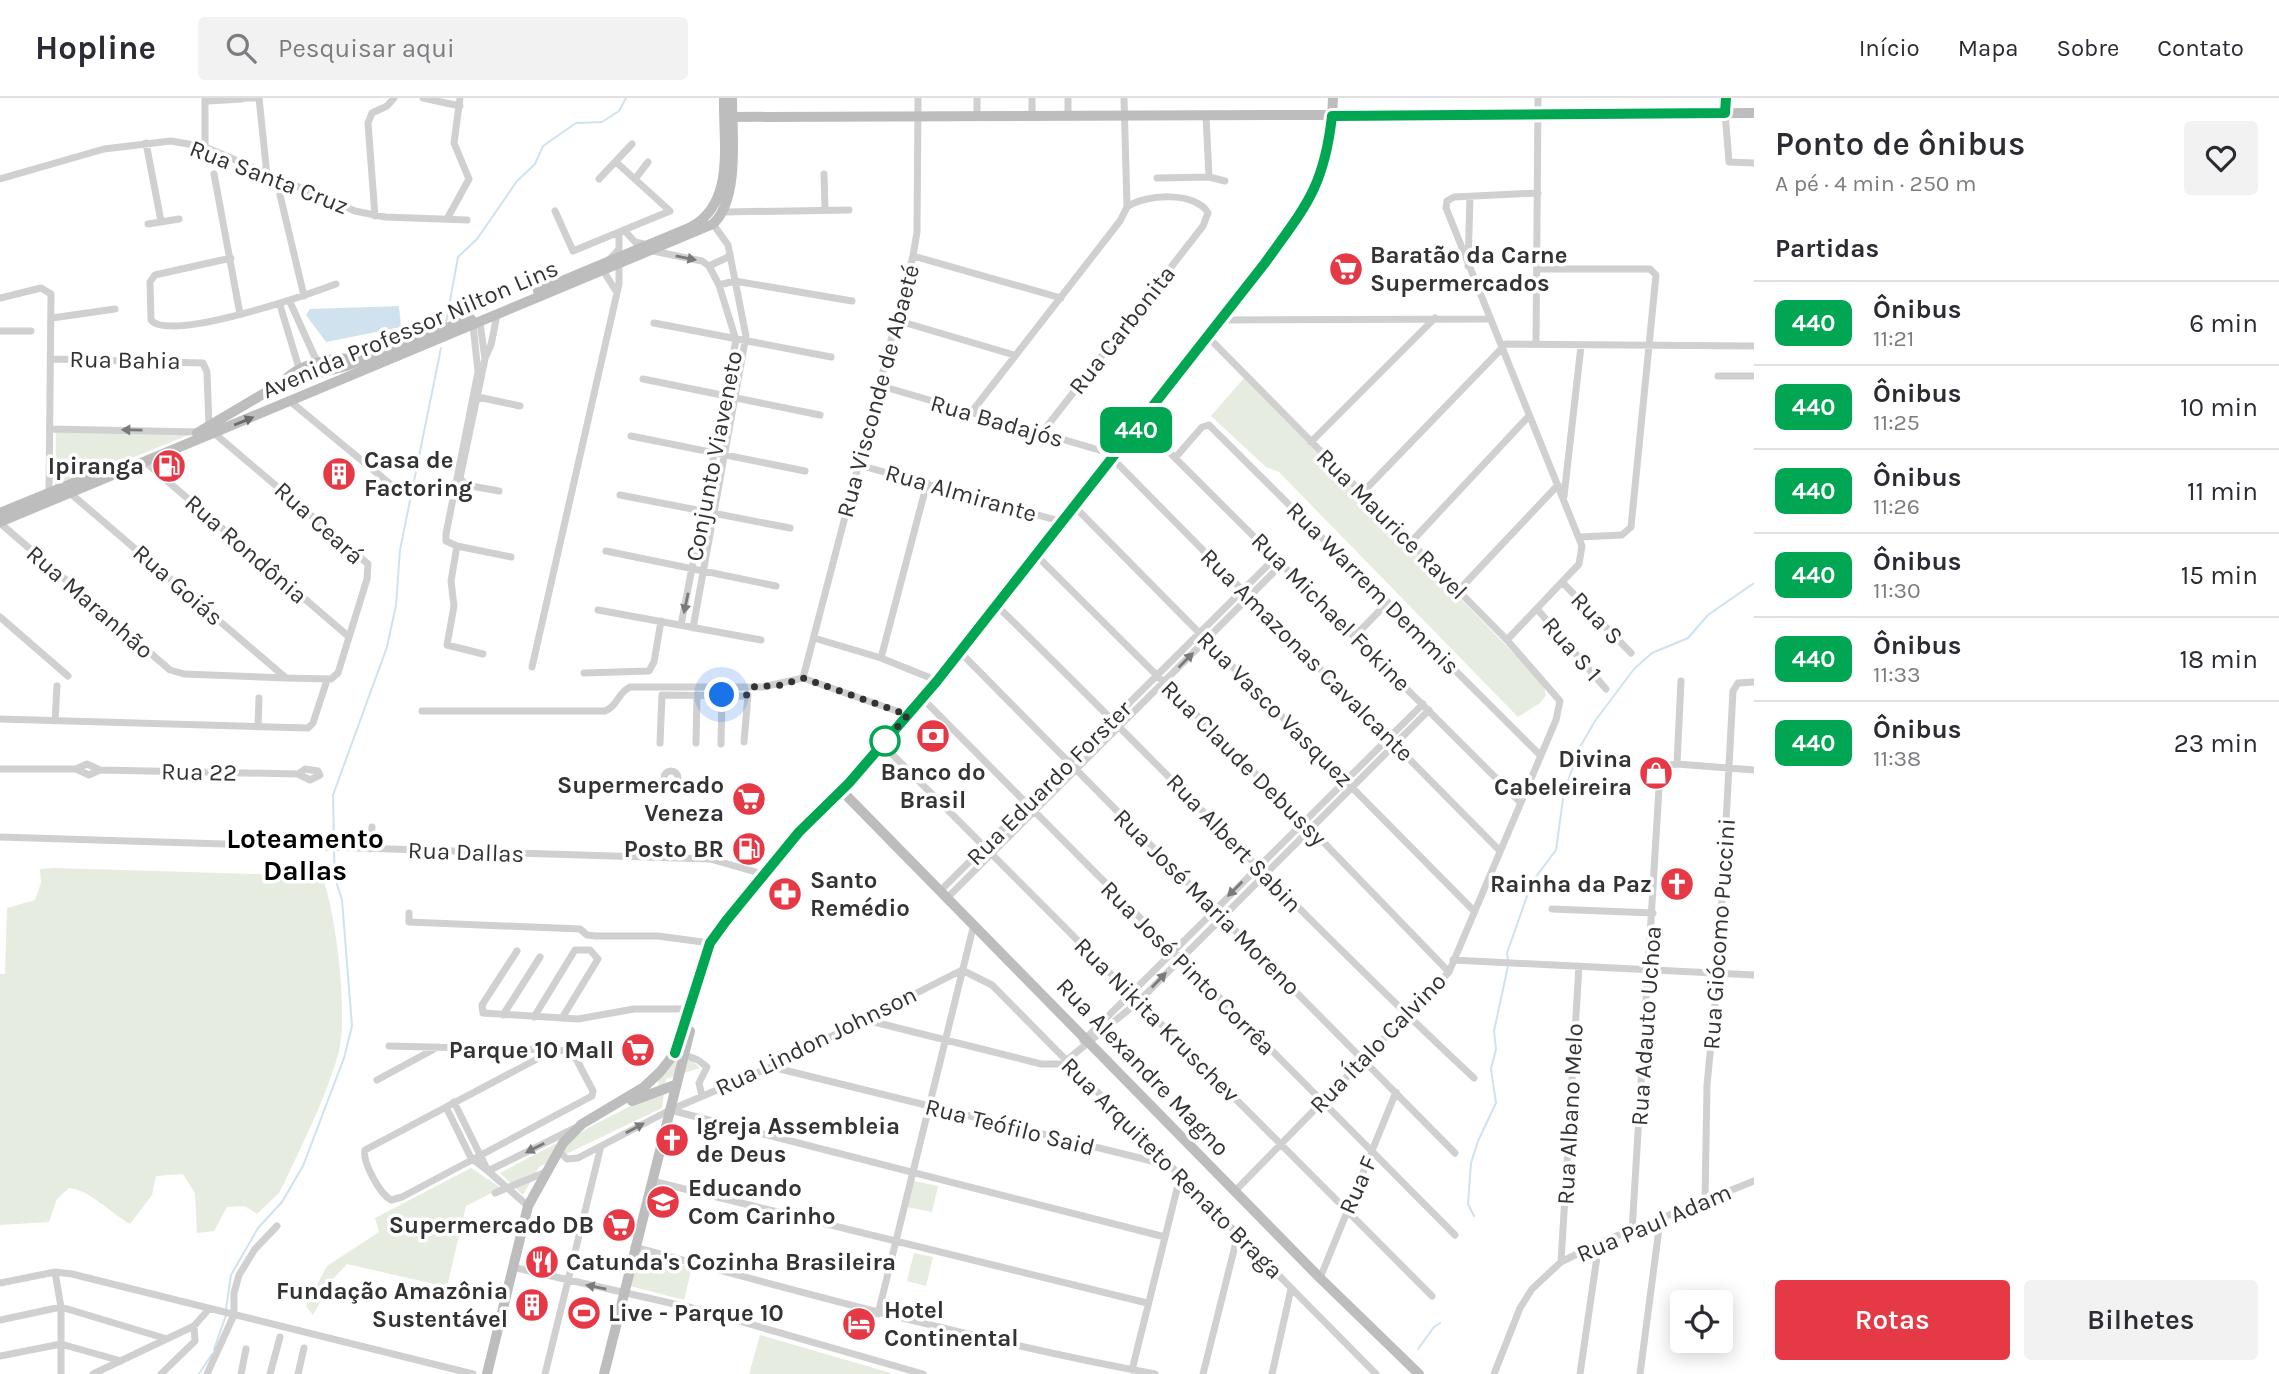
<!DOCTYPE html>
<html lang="pt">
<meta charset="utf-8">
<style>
:root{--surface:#fff;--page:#f2f2f3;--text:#2b2b33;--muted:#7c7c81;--line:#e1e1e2;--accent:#e63946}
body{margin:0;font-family:Karla,sans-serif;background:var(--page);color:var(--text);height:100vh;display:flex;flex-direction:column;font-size:26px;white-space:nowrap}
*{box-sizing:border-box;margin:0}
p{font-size:23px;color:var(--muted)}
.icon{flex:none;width:38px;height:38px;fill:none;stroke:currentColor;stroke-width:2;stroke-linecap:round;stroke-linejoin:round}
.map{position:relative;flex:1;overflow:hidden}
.panel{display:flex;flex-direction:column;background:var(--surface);width:525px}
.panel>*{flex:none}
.badge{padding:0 14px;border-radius:10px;font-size:24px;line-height:46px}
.fabs{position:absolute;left:1670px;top:1192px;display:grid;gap:14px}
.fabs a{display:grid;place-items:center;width:63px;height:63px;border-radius:7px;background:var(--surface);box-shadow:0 4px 18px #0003;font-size:35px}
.you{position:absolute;width:35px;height:35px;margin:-18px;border:5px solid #fff;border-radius:50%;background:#1a73e8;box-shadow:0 0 0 10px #1a73e833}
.map>.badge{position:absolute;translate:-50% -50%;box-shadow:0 0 0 4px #fff}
h2{padding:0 21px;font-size:26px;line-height:63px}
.round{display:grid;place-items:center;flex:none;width:74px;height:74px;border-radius:7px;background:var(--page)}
.head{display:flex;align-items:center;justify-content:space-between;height:119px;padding:0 21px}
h1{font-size:33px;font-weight:600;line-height:52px}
.primary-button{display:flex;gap:14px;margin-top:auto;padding:14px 21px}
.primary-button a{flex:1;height:80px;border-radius:7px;background:var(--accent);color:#fff;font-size:28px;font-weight:600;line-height:80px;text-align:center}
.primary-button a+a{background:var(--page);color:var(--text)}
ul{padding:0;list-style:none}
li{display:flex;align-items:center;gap:21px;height:84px;padding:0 21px;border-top:2px solid var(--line)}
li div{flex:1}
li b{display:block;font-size:26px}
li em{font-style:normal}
li .badge{min-width:77px;font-weight:700;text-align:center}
header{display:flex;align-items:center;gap:42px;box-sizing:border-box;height:98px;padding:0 35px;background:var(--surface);border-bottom:2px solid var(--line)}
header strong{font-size:33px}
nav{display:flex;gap:38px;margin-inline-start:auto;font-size:24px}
.search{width:490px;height:63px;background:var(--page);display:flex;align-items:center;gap:18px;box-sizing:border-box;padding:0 24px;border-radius:7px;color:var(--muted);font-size:26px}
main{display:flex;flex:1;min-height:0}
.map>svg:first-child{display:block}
.green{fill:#e6ecdf}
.water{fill:#cfe2ee}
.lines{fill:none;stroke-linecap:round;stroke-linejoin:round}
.stream{stroke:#cfe2ee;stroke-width:2}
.street{stroke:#d0d0d0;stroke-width:7}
.secondary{stroke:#bdbdbd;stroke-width:10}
.oneway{fill:#7a7a7a}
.oneway2{fill:#6a6a6a}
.line-casing{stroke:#fff;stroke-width:16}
.line{stroke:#00a651;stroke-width:10}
.walk{stroke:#333;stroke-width:7;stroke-dasharray:0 12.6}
.stop-dot{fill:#fff;stroke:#00a651;stroke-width:3.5}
.labels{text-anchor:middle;stroke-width:7;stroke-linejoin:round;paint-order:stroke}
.street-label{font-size:24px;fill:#333;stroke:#fff}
.poi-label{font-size:24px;font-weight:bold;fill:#333;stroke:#fff;text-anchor:start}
.quarter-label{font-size:28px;font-weight:bold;fill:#000;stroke:#fff}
</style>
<header>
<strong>Hopline</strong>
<div class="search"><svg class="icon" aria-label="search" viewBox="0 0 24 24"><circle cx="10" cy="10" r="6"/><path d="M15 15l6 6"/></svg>Pesquisar aqui</div>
<nav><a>Início</a><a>Mapa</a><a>Sobre</a><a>Contato</a></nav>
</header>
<main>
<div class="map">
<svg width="1754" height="1276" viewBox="0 0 1754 1276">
<rect width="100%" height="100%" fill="#fff"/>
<path class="green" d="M1244,280L1543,585L1546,597L1540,605L1518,619L1279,374L1266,369L1211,318Z
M56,334H196L55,391Z
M54,770L322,778C336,814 348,915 339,953C328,995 306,1038 288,1077L279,1095L257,1116L245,1108L227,1109L214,1133L197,1135L195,1095L183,1076L156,1078L152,1097L130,1126C111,1115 88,1091 69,1090L57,1101L49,1124L0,1127V876H5L7,810L35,802L41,785L40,771Z
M691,962L700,970L666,981L662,1010L539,1069L523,1097L500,1075L555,1046L562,1048L588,1030L659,993L658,980L673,963Z
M471,1070L501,1090L466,1108L447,1189L347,1166L332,1182L313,1217L306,1208L327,1168L379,1134L375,1120Z
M914,1083L938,1088L932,1114L907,1109Z
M634,1155L692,1169L684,1202L626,1187Z
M914,1155L933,1159L926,1188L907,1183Z
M760,1237L894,1276H749Z"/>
<path class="water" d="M399,208L401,229L326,244L306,217L310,211Z"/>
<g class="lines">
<path class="stream" d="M446,225L458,159L477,141L517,83L535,66L543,48L576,25L602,24L619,13L626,0
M334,747L333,697L387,549L396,507L400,452L441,250
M1508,862L1507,855L1532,784L1556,752L1564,694L1580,649L1595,623L1634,571L1652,555L1688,540L1708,517L1754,485
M1474,1118L1468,1106L1471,1065L1478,1043L1496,1005L1491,971L1496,951L1494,933L1508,868
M226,1211L231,1177L258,1130L282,1104L303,1068L344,960L352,928L342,802L335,780L334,753
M214,1251L226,1217
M1418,1251L1434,1229L1440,1225
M199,1276L212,1256"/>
<path class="street" d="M205,0V49
M242,0H259L267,77
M423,0L460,8
M1068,0V19
M208,3L242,1
M1725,15L1729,64L1754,65
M1206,18L1209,79L1225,83
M977,19V0
M1032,19V0
M146,45L161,123
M214,76L240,216
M824,76L825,111
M1157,80L1209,79
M0,81L104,51L171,43L205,49L355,113L385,119L467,122
M599,81L632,46
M635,81L648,64
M280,97L304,198
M555,113L573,153L670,113L616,64
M724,114L849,112
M375,118L368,25L372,15L387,8L394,0
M447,121L469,81L454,45L460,0
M148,126L179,121
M624,132L635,144L648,147
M653,153L702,163L709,168L719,187L736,242L681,527
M913,158L1061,200
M231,160L155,177L150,184L151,222C170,245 309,196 336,186
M609,162L619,151V134
M709,168L728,159
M1468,168L1470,99
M1538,171H1650L1656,177L1631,429L1622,437L1580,439
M604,174L616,193
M719,187L735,183L852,203
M0,200L41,190L51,196L49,395
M290,204L318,266
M280,207L299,270
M52,220L115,211
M896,222L1014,257
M1221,222L1488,221
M480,225L485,261L460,380L466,387L499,393
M654,225L831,259
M473,227L478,274L446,436V443L457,448L451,483L454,508L447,547L483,556
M0,233H31
M1208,239L1507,542L1560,603L1556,622L1449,874L1235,1093
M1536,246L1538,0
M485,260L491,247L497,217
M52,261L203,265L207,274L209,329
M1718,278H1754
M643,281L820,317
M878,287L1116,357
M478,299L520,308
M291,304L395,390
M970,316L1120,123L1127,109L1124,0
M1141,326L1520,704
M50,331L199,334
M1041,336L1203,128L1208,115C1196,93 1145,96 1127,109
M631,338L805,373
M1311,344L1435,220
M1175,360L1202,329L1209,327L1539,656
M1113,361L1500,753
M144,363L348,538
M859,367L1063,424
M70,395L286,580L331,581L338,575L367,481L368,466L214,335
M1362,395L1506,246L1754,248
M620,397L790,430
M1564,398L1581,248
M1075,409L1474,813
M0,425L170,572L184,576L286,580
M1411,444L1528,319
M457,448L511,459
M606,453L776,488
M1037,458L1304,724L1449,874
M1563,485L1631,555
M1458,493L1558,387
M996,507C1157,663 1310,827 1474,980
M1537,511L1606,591
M598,512L761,542
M0,519L68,578
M693,530L746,238L728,147L713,126
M1354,539L1388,504
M814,540L881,560L938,583
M1507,542L1579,466L1582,448L1446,110L1447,103L1454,99L1538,95
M960,554L1455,1055
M881,560L927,385
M532,569L619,186V167
M584,575L649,573L654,564L661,523
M803,580L913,158L917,134L918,0
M923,601L1455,1137
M422,613H605C618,608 618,594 630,589H763L803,580L908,617
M0,621L308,630L313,625L327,582
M55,623L57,588
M258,629L259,600
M744,644L748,597
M660,645L662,597L746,598
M696,645L697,597
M721,646L722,597
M882,646L1432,1198
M1677,666L1681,583
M0,671H76L89,677L100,672L298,676L305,671L318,673L320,677L310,682L298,676
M76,671L87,666L100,672
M664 680a7 7 0 1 1 14 0a7 7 0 1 1-14 0Z
M0,739L710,761L763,776
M370,751L372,729
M941,792L1276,459
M948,799L1282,466
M1552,811L1653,815
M409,815V824L580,831L587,837L596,838H658L710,845
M517,853L482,907L483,915L578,921L634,911H690
M1453,862L1754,877
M962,872L992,887L1376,1276
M503,917L540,859
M534,919L575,852H590L598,861L562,920
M866,922L1041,966H1062L1138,904L1429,612
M1083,943L1423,606
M389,948L554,952L572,953L593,993L592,998L402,1099L391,1102C380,1096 362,1064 365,1052L554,952
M680,955L698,962L707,969L699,985L702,998
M772,969L1168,1067
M377,982L438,949
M446,1009L471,1060L488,1073L454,1004
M670,1012L1165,1139
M558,1053L567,1061L578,1060L670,1012L771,969L962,872
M652,1083L1147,1205
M495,1095L546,1074
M1705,1104L1707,987L1718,875L1733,593L1738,585L1754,584
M528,1108L488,1073L575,1030
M1632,1133L1660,674L1665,668L1677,666L1754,672
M634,1149C807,1196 979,1243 1155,1276
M1561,1164L1579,868
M512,1169L701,1212L923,1276
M55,1174L61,1209V1276
M1320,1180L1396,994
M0,1185L55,1174L72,1176L473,1276
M878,1216L974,826
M0,1222L61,1209L167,1241
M0,1258L61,1246L121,1263
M1132,1272L1180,1079
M93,1276L194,1228L209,1211
M161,1276L195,1243L194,1228
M207,1276L234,1217V1195L239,1177L255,1151L277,1128
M241,1276L246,1251
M270,1276L280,1239
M298,1276L304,1250
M545,1276L601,1048
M1203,1276L1238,1136
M1272,1276L1291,1191
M1494,1276L1520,1210L1532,1191L1561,1164L1599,1145L1754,1083
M1580,1276L1599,1145
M1640,1276L1660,1123"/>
<path class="secondary" d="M1725,15L1726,0
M732,19L1754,15
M538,193L691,129C736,105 723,44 724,0
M283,285C294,267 340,255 359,263
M197,335L280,286L346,268L471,221
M0,415L98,375
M0,424L713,126C740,101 732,35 732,0
M840,691L1320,1180L1419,1276
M632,1003L675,987
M487,1276L528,1108L563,1045L582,1026L644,989L660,974L675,955L710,845L726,823L799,734L849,685L938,583L1265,165C1308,105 1331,78 1333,0
M604,1276L690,933"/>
</g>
<defs><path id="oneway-solid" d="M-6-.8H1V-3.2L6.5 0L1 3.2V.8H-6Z" transform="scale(1.75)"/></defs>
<g class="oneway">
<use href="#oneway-solid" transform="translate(686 160) rotate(11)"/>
<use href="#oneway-solid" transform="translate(132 332) rotate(-179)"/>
<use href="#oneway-solid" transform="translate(686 505) rotate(102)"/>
<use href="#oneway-solid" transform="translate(1186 562) rotate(-45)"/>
<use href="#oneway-solid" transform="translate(1235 791) rotate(135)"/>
<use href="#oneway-solid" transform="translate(1159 882) rotate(-46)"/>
<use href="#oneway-solid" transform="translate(635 1030) rotate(-28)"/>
<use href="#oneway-solid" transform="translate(535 1050) rotate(153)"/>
<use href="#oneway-solid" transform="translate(596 1189) rotate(-168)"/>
</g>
<use class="oneway2" href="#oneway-solid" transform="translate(244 323) rotate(-22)"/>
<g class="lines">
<g class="line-casing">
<path id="line" d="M675,955L710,845L726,823L799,734L849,685L937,583L1265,165C1305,109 1324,90 1332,18L1725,15L1726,0"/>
</g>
<use href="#line" class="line"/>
<path class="walk" d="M722,597L746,598L751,589L782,587L803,580L908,617L882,646L885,643"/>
</g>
<defs>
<g id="supermarket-disc" transform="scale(1.75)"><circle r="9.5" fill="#e63946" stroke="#fff"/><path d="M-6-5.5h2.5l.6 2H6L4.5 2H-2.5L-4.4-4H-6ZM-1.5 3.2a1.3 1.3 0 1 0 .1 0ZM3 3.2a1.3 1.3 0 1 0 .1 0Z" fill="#fff"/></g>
<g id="fuel-disc" transform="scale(1.75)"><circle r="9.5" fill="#e63946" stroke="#fff"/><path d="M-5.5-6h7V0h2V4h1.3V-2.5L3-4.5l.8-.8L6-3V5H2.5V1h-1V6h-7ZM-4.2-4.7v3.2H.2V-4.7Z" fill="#fff"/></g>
<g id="building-disc" transform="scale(1.75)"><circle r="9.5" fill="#e63946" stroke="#fff"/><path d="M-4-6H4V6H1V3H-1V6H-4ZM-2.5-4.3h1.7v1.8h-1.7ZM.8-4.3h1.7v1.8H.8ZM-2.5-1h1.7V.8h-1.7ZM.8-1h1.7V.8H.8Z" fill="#fff"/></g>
<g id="bank-disc" transform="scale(1.75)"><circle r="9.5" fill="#e63946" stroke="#fff"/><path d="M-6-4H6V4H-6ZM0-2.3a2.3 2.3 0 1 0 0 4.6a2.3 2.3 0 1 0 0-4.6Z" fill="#fff"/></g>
<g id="shop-disc" transform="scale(1.75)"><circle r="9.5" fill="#e63946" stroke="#fff"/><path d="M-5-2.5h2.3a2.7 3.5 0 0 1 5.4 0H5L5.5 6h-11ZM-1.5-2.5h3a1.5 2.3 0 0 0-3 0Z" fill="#fff"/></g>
<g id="church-disc" transform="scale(1.75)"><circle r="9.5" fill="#e63946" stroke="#fff"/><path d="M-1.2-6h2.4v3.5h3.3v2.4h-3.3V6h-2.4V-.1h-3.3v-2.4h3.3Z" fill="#fff"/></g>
<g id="pharmacy-disc" transform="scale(1.75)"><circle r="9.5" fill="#e63946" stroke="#fff"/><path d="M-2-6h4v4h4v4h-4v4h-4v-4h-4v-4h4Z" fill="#fff"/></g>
<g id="school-disc" transform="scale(1.75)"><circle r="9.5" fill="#e63946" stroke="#fff"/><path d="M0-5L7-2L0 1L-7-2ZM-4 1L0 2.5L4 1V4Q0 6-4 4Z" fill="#fff"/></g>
<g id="restaurant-disc" transform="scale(1.75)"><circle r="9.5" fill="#e63946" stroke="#fff"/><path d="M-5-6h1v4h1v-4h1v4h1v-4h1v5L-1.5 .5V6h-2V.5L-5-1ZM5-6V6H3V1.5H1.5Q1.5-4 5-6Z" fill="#fff"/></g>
<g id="stadium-disc" transform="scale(1.75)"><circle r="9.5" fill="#e63946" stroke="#fff"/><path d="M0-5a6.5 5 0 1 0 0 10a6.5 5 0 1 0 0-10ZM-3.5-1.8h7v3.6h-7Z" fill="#fff"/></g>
<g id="hotel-disc" transform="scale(1.75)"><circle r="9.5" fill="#e63946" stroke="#fff"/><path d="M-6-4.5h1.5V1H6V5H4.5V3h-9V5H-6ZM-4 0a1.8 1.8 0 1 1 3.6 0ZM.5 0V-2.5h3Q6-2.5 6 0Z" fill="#fff"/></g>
</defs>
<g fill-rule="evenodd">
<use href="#supermarket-disc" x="1346" y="171"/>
<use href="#fuel-disc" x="169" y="368"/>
<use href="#building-disc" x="339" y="376"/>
<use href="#bank-disc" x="933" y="638"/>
<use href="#shop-disc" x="1656" y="675"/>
<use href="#supermarket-disc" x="749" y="701"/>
<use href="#fuel-disc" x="749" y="751"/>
<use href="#church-disc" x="1677" y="786"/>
<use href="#pharmacy-disc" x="785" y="796"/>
<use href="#supermarket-disc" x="638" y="952"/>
<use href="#church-disc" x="672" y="1042"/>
<use href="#school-disc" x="663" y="1104"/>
<use href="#supermarket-disc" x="619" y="1127"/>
<use href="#restaurant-disc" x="542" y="1164"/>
<use href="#building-disc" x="532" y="1207"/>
<use href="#stadium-disc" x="584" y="1215"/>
<use href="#hotel-disc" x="859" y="1226"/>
</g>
<circle class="stop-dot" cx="885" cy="643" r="14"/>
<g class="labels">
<g class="street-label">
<text transform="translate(269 79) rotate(21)" y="8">Rua Santa Cruz</text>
<text transform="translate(410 231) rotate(-23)" y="8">Avenida Professor Nilton Lins</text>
<text transform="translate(1122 232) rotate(-52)" y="8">Rua Carbonita</text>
<text transform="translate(125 262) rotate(1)" y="8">Rua Bahia</text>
<text transform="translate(878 293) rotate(-75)" y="8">Rua Visconde de Abaeté</text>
<text transform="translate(997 323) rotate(16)" y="8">Rua Badajós</text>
<text transform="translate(714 358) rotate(-79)" y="8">Conjunto Viaveneto</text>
<text transform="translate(961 395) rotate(16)" y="8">Rua Almirante</text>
<text transform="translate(319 425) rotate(42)" y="8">Rua Ceará</text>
<text transform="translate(1392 426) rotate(45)" y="8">Rua Maurice Ravel</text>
<text transform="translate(246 451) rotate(41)" y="8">Rua Rondônia</text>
<text transform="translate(178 487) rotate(41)" y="8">Rua Goiás</text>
<text transform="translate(1373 490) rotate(45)" y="8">Rua Warrem Demmis</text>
<text transform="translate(90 504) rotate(41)" y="8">Rua Maranhão</text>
<text transform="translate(1331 514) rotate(45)" y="8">Rua Michael Fokine</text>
<text transform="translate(1597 520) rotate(46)" y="8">Rua S</text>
<text transform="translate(1572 551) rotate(49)" y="8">Rua S 1</text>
<text transform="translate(1307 557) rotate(45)" y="8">Rua Amazonas Cavalcante</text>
<text transform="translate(1275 611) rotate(45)" y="8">Rua Vasco Vasquez</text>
<text transform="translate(1244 665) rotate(45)" y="8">Rua Claude Debussy</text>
<text transform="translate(199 674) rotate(1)" y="8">Rua 22</text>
<text transform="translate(1049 685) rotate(-45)" y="8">Rua Eduardo Forster</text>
<text transform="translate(1234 745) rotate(46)" y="8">Rua Albert Sabin</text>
<text transform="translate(466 754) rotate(2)" y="8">Rua Dallas</text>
<text transform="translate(1207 804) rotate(45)" y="8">Rua José Maria Moreno</text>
<text transform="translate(1719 836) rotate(-86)" y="8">Rua Giócomo Puccini</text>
<text transform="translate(1188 870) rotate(45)" y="8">Rua José Pinto Corrêa</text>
<text transform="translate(1157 922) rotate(45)" y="8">Rua Nikita Kruschev</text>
<text transform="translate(1646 928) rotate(-86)" y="8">Rua Adauto Uchoa</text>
<text transform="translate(816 943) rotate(-26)" y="8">Rua Lindon Johnson</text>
<text transform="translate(1378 945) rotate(-46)" y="8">Rua Ítalo Calvino</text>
<text transform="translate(1143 969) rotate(46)" y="8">Rua Alexandre Magno</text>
<text transform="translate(1570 1016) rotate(-87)" y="8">Rua Albano Melo</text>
<text transform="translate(1010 1029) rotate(14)" y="8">Rua Teófilo Said</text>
<text transform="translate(1172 1070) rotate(45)" y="8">Rua Arquiteto Renato Braga</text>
<text transform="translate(1358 1087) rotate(-66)" y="8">Rua F</text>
<text transform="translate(1654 1125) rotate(-23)" y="8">Rua Paul Adam</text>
</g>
<g class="poi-label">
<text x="1370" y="165">Baratão da Carne<tspan x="1370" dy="28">Supermercados</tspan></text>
<text x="364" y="370">Casa de<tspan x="364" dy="28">Factoring</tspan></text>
<text x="144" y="376" text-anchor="end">Ipiranga</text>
<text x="1632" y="669" text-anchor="end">Divina<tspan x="1632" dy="28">Cabeleireira</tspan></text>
<text x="933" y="682" text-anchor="middle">Banco do<tspan x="933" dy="28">Brasil</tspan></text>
<text x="724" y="695" text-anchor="end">Supermercado<tspan x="724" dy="28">Veneza</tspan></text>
<text x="724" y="759" text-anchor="end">Posto BR</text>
<text x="810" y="790">Santo<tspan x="810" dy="28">Remédio</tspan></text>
<text x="1652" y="794" text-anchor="end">Rainha da Paz</text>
<text x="614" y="960" text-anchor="end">Parque 10 Mall</text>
<text x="696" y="1036">Igreja Assembleia<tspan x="696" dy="28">de Deus</tspan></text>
<text x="688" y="1098">Educando<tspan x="688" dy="28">Com Carinho</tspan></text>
<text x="594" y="1135" text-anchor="end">Supermercado DB</text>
<text x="566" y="1172">Catunda's Cozinha Brasileira</text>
<text x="508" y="1201" text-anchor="end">Fundação Amazônia<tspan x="508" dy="28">Sustentável</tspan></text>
<text x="884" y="1220">Hotel<tspan x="884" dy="28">Continental</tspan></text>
<text x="608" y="1223">Live - Parque 10</text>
</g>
<g class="quarter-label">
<text x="305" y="750">Loteamento<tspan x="305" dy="32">Dallas</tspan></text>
</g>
</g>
</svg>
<div class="fabs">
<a><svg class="icon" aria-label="locate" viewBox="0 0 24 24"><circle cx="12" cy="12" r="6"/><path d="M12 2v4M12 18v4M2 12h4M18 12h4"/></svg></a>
</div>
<div class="you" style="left:722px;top:597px"></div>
<b class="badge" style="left:1136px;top:332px;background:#00a651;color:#fff">440</b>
</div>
<section class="panel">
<div class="head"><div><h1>Ponto de ônibus</h1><p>A pé · 4 min · 250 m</p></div><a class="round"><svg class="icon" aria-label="heart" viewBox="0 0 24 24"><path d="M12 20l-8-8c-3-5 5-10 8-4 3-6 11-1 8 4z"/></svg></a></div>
<h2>Partidas</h2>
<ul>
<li><span class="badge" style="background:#00a651;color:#fff">440</span><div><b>Ônibus</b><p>11:21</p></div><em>6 min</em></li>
<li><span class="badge" style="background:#00a651;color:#fff">440</span><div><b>Ônibus</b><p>11:25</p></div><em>10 min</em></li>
<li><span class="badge" style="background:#00a651;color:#fff">440</span><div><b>Ônibus</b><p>11:26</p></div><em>11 min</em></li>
<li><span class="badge" style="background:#00a651;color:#fff">440</span><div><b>Ônibus</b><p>11:30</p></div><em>15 min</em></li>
<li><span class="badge" style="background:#00a651;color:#fff">440</span><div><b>Ônibus</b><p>11:33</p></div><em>18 min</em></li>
<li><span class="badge" style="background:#00a651;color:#fff">440</span><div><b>Ônibus</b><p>11:38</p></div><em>23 min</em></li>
</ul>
<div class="primary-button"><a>Rotas</a><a>Bilhetes</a></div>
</section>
</main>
